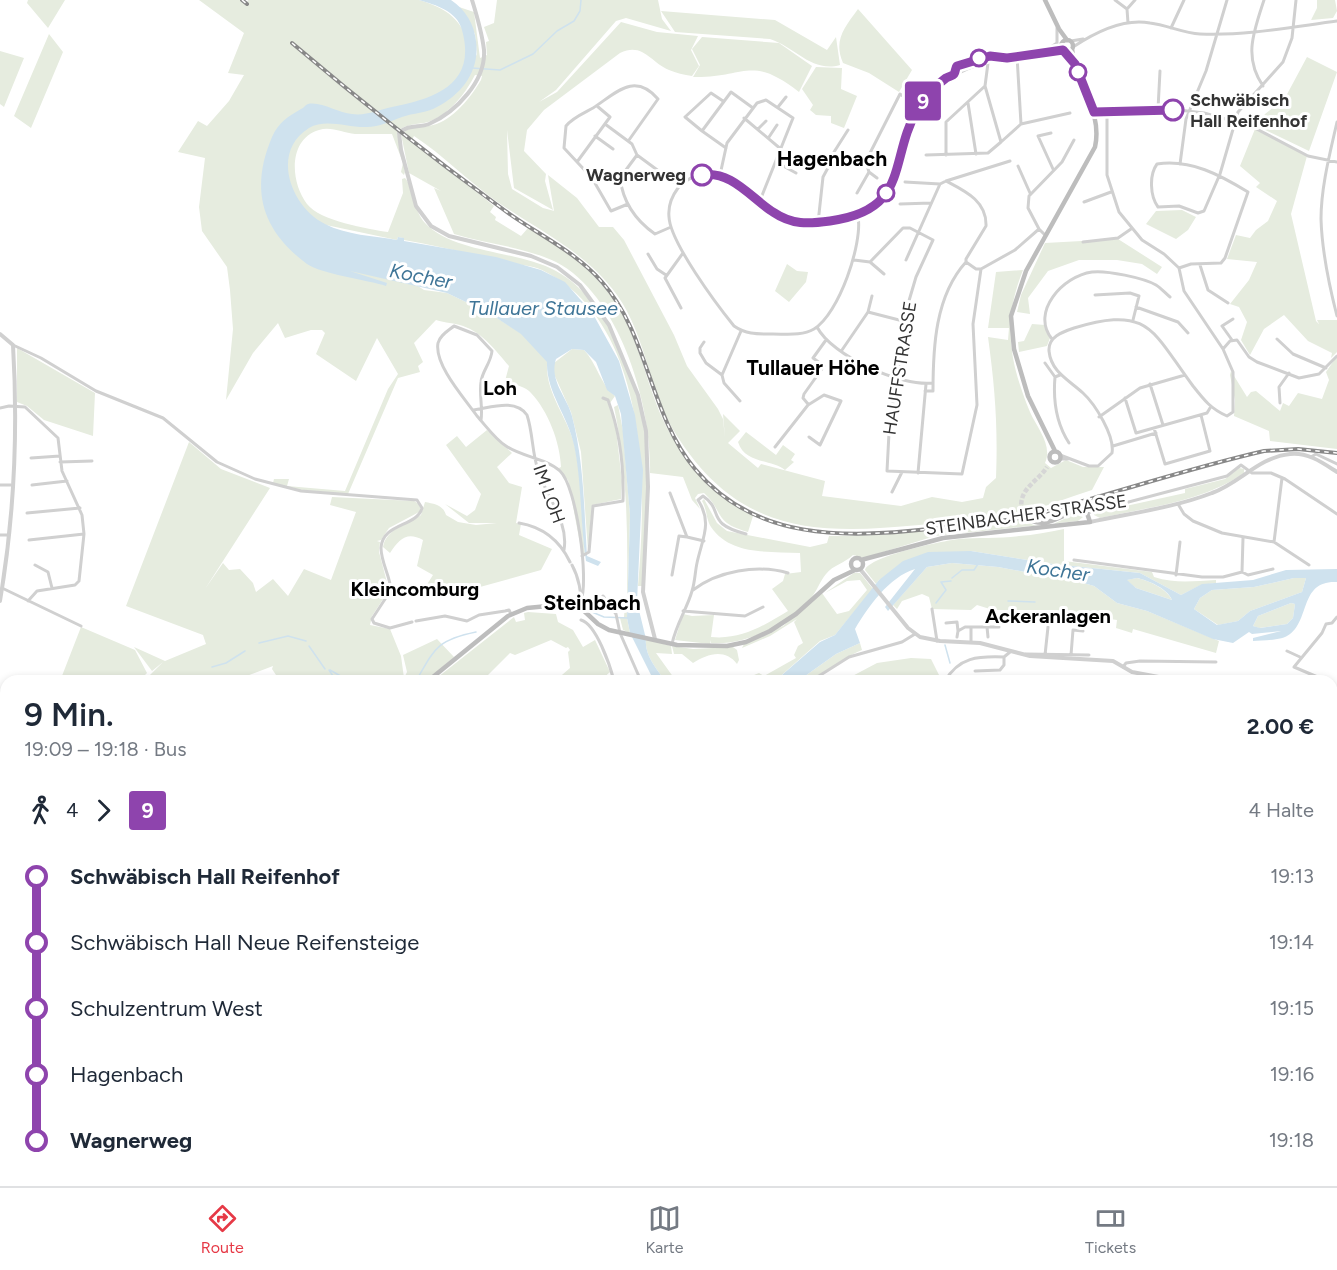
<!DOCTYPE html>
<html lang="de">
<meta charset="utf-8">
<style>
:root{--surface:#fff;--page:#f2f2f3;--text:#1f2937;--muted:#747a83;--line:#e0e1e3;--accent:#e63946}
body{margin:0;font-family:Figtree,sans-serif;background:var(--page);color:var(--text);height:100vh;display:flex;flex-direction:column;font-size:22px;white-space:nowrap}
*{box-sizing:border-box;margin:0}
p{font-size:20px;color:var(--muted)}
.icon{flex:none;width:33px;height:33px;fill:none;stroke:currentColor;stroke-width:2;stroke-linecap:round;stroke-linejoin:round}
.map{position:relative;flex:1;overflow:hidden}
.drawer{position:absolute;left:0px;top:675px;width:1338px;height:512px;display:flex;flex-direction:column;background:var(--surface);border-radius:18px 18px 0 0;box-shadow:0 3px 9px #0003}
.drawer>*{flex:none}
.badge{padding:0 12px;border-radius:4px;font-size:21px;line-height:39px}
.map>.badge{position:absolute;translate:-50% -50%;box-shadow:0 0 0 3px #fff}
.legs{display:flex;align-items:center;gap:9px;height:66px;padding:0 24px;font-size:20px}
.legs p{margin-inline-start:auto}
.head{display:flex;align-items:center;justify-content:space-between;height:102px;padding:0 24px}
h1{font-size:33px;font-weight:600;line-height:45px}
ul{padding:0 24px;list-style:none}
li{display:flex;align-items:center;gap:21px;height:66px;font-size:22px}
li i{display:grid;place-items:center;width:9px;height:100%;margin:0 8px;background:currentColor}
li i::after{content:'';width:15px;height:15px;margin:-8px;border:4px solid;border-radius:50%;background:var(--surface)}
li p{margin-inline-start:auto}
li:first-child i{background:linear-gradient(#0000 50%,currentColor 0)}
li:last-child i{background:linear-gradient(currentColor 50%,#0000 0)}
.tabs{display:flex;justify-content:space-around;align-items:center;height:84px;border-top:2px solid var(--line);background:var(--surface);font-size:16px;color:var(--muted)}
.tabs a{display:grid;justify-items:center;gap:3px}
.tabs .active{color:var(--accent)}
.map>svg:first-child{display:block}
.green{fill:#e6ecdf}
.water{fill:#cfe2ee;fill-rule:evenodd}
.lines{fill:none;stroke-linecap:round;stroke-linejoin:round}
.stream{stroke:#cfe2ee;stroke-width:1.5}
.secondary-tunnel{stroke:#d6d6d6;stroke-width:4.5;stroke-dasharray:4.5 2;stroke-linecap:butt}
.minor{stroke:#d0d0d0;stroke-width:3}
.tertiary{stroke:#d0d0d0;stroke-width:4}
.secondary{stroke:#bdbdbd;stroke-width:4.5}
.rail-casing{stroke:#888;stroke-width:4}
.rail{stroke:#fff;stroke-width:1.5;stroke-dasharray:4.5;stroke-linecap:butt}
.secondary-bridge{stroke:#bdbdbd;stroke-width:4.5}
.line-1-casing{stroke:#fff;stroke-width:14}
.line-1{stroke:#8e44ad;stroke-width:9}
.stop-1-dot{fill:#fff;stroke:#8e44ad;stroke-width:3}
.labels{text-anchor:middle;stroke-width:6;stroke-linejoin:round;paint-order:stroke}
.stop-label{font-size:18px;font-weight:bold;fill:#333;stroke:#fff;text-anchor:start}
.street-label{font-size:18px;fill:#333;stroke:#fff}
.water-label{font-size:20px;font-style:italic;fill:#3f7597;stroke:#fff}
.neighbourhood-label{font-size:20px;font-weight:bold;fill:#000;stroke:#fff}
.quarter-label{font-size:21px;font-weight:bold;fill:#000;stroke:#fff}
</style>
<div class="map">
<svg width="1337" height="1186" viewBox="0 0 1337 1186">
<rect width="100%" height="100%" fill="#fff"/>
<path class="green" d="M28,0H65L48,28L27,3Z
M199,0H240L246,5L248,0H419C456,11 460,23 477,56L475,34L459,7L474,12L480,58L487,55L486,42L489,41L484,27L494,23L497,0H658L662,19L671,31L626,18L616,21L556,90L539,102L557,92L621,22L657,32L698,36L691,50L699,66L692,76C684,75 676,73 669,70C650,62 643,42 620,53L544,110L527,130L524,151L546,174L545,181L553,210L514,188L507,130L508,174L512,189L543,208L589,220L554,211L548,175L577,198L599,227H613L624,240L674,335L687,366L718,409L723,419L725,438L723,414L740,431L728,443L758,468L761,464L825,481L822,496L901,506L932,497L962,502L983,498L986,487L996,478C998,427 995,388 988,337L1008,340L1009,328H988L996,272L1023,270C1012,298 1008,321 1012,351C1014,370 1023,395 1030,412C1037,428 1053,445 1045,463L1051,468L1066,460L1083,467H1104L1092,490C1069,497 1046,507 1023,512C989,519 953,521 919,525C815,535 739,533 677,436C649,393 647,337 617,295C586,252 538,230 496,201C468,181 443,155 414,136L412,140L494,206L490,212L496,217L495,220L521,236L528,228C562,248 595,270 617,305C636,335 644,371 656,403C674,453 709,488 753,516L748,532C713,522 725,513 704,493L698,494L695,498L700,509L692,500L683,477L650,473C652,406 620,295 556,262C525,247 487,244 454,234L434,188L441,191L409,173L401,134C410,125 422,128 433,125C452,121 472,96 481,80L482,76L475,75C465,94 449,115 428,122C417,125 406,123 397,132L405,172L404,175L401,172L403,163L392,134C379,134 367,134 355,134C343,133 331,126 319,130C288,139 290,182 307,204C320,221 368,229 388,232L403,193L402,179L405,178C415,190 413,210 425,223C455,254 517,250 556,271C611,300 643,395 647,453C650,497 644,543 643,586H638C647,486 649,322 542,270C532,265 517,265 506,262C472,254 438,246 404,240L403,238L398,237L397,240L326,225L424,290L447,293L489,313L522,334L554,363L572,349L584,350C597,364 601,385 615,396L610,403L616,430L622,481L621,499L592,505L588,551L581,452L571,412L554,374V367L547,365C546,393 567,417 574,443C582,478 581,518 585,554H582L568,480L557,469L561,467C560,442 548,411 531,393C526,387 513,384 505,381L509,366C496,351 483,333 463,326C455,323 445,323 436,320L414,343L423,362L418,366L420,372L398,378L348,494L300,490L273,483L274,479H289L287,486L345,491L388,389L398,374L377,338L356,381L316,354L325,333L322,330H311L285,338L278,323L253,353L226,400L233,329L230,290L227,267L202,231L199,207L205,158L178,152L198,121L207,126L229,101L244,75L228,73L244,33Z
M1317,0H1335L1337,11L1333,18L1311,20L1317,8Z
M858,9L912,70L899,92L869,73L843,63C833,40 845,27 858,9Z
M661,11L775,20L827,50L836,37L840,65C812,73 795,47 770,39L675,32Z
M49,34L63,52L31,128L14,116Z
M702,37L779,43L812,66L799,92C750,54 746,78 693,77L700,65L692,49Z
M0,51L24,58L4,107L0,104Z
M1307,57L1337,72L1309,151L1257,126L1265,114L1285,98Z
M816,67L842,68L841,89L857,96L844,128L831,123V116L816,115L810,110L813,105L802,89Z
M1255,129L1307,156L1291,214L1316,321L1319,324L1317,320H1337V352L1331,358L1332,353L1308,341L1284,315L1264,329L1250,355L1241,340L1247,322L1239,307L1230,304L1249,280L1257,262L1227,259L1236,235L1250,238L1256,230L1268,221L1277,201L1256,187L1260,183L1240,166Z
M1182,210L1196,217L1188,230L1176,239L1146,224L1156,211Z
M1118,239L1162,267L1157,274L1142,264L1117,260H1079L1048,271L1028,298L1030,314L1017,312L1021,295L1045,243Z
M787,264L797,271L808,272L806,282L789,302L775,291Z
M1032,324L1045,325L1050,338L1047,346L1019,352L1018,342L1024,341Z
M17,348L95,393L93,436L44,420L27,406L17,402Z
M1337,356V449L1270,441L1269,431L1234,416L1235,400L1230,375L1231,371L1247,397L1251,392L1256,391L1280,411L1283,403L1289,406L1298,393L1322,399L1329,380L1326,372Z
M618,405L623,431L630,515L627,618L630,633L623,630L620,618L624,617C624,610 627,602 627,595C628,532 627,468 614,407Z
M487,430L512,453L497,467L509,483L522,487L516,523L521,524L519,535L552,549L541,570L480,587L434,594L426,586L433,575L417,566L423,540C407,531 399,539 390,553L383,547C386,529 407,524 421,515L425,502C435,504 443,505 446,515L458,522L476,525L497,523H469L445,504L467,516L475,510L481,494L446,445L457,436L466,447Z
M746,432L776,455L783,445L795,454L791,460L794,462L785,470C771,459 745,464 738,442Z
M189,442L221,469L270,488L205,589L223,563L229,570L240,569L253,583L256,592L273,579L288,596L304,569L331,580L356,512L330,505L332,497L414,501L419,504L421,511L389,528L381,540L377,541L380,542L379,552L389,590L372,616L370,625L390,629L401,656L404,678L407,672L403,655L437,639L454,657L426,681H326L325,676L324,681H280L272,669L273,666L233,681H144L163,662L152,671L134,647L165,661L206,644L203,635L126,606Z
M1239,468L1244,469V473C1202,502 1149,507 1100,518L1094,515V513L1185,493V489L1225,479Z
M704,499L717,523L727,531L810,547L827,543L829,536L882,535L1022,518L1035,526L1053,524L1075,514L1083,517L1078,521L935,536L864,558L853,555C845,563 833,565 826,574C820,581 817,591 811,598C787,624 747,646 711,643V640L710,644L675,640L683,614L692,616L714,615L711,637C741,640 763,626 788,611L772,589L783,581L785,574L801,572L800,553C769,551 731,556 711,527C706,519 707,509 702,501Z
M1064,529V561L1152,572L1154,577C1176,584 1194,581 1216,580V583L1201,585L1181,595L1140,573L1053,564L971,551L879,580L876,584L865,570C870,556 942,541 959,539C978,537 999,539 1019,536C1034,535 1049,532 1064,529Z
M952,563L998,567L1080,582L1094,586L1117,603L1147,611L1219,641L1216,653L1133,629L1132,633L1116,628L1117,620L1048,610H993L977,605L971,610L932,609L929,597L922,594L902,601L897,609L893,605L927,567Z
M854,573H860L873,589L835,635L820,641L775,681H754V675L759,673L764,676L796,658L794,655L798,646L803,643L794,622L797,619L770,636L742,648L744,644L783,626L822,593L837,614L849,611L867,590L860,580L847,581L825,593Z
M1137,578C1149,581 1166,588 1172,600L1136,588L1126,580Z
M1294,578H1306L1302,592L1250,611L1238,621L1218,625L1194,609L1200,598L1212,590L1254,587Z
M1291,603L1295,604L1293,618L1287,624L1259,628L1253,626L1258,616Z
M528,612L556,614L558,622L573,630L583,647L595,640L610,672L600,681H555L570,668L568,652L570,650L568,647L566,648L551,640L515,655L510,653L482,681H433L514,617L516,622L525,620L524,613Z
M81,627L135,650L147,673L139,681H60Z
M646,639L671,646L672,654L656,653L674,678L682,681H665C657,669 644,655 646,639Z
M860,643L862,650C840,658 821,681 798,681L836,654Z
M672,646L693,649L733,647L737,650L739,660L737,664C725,648 707,654 693,663L682,654H674Z
M911,658L931,659L942,681H843L877,663Z
M1332,822L1337,825V957L1332,956Z
M6,896V975H0V906Z
M209,1181H303L302,1186H209Z"/>
<path class="water" d="M419,0H451C466,10 474,24 476,41C480,71 462,94 437,107C427,113 413,113 402,117C391,121 379,127 367,127C348,128 326,118 309,128C270,152 291,207 325,224C346,235 374,236 397,240L398,237L404,238V241L496,257L541,270L565,282L593,314L619,361L635,415L643,470L637,602L646,639C644,655 657,669 665,681H654L630,633L627,618L630,515L621,414L615,396L607,390L596,362L584,350L572,349L556,359C549,381 567,397 572,416C584,462 584,509 587,556L601,562L598,566L586,561C580,523 582,483 574,445C568,416 546,392 547,362L521,334L489,313L447,293L350,271L387,283L386,286C368,280 321,274 307,264C261,230 250,189 272,137C279,122 287,117 301,109C304,108 305,105 308,104C321,101 338,113 352,114C366,116 378,110 392,107C436,98 477,84 462,30C457,11 436,5 419,0Z
M971,551L1053,564L1140,573L1181,595L1202,584L1253,580L1286,570L1337,569V582C1300,580 1310,619 1290,634C1282,641 1263,640 1253,641V638L1281,631L1252,634L1249,632L1233,643L1213,639L1147,611L1117,603L1094,586L1080,582L998,567L952,563L927,567L888,611L885,607L915,569C889,577 868,607 855,629L860,643L836,654L798,681H775L820,642L835,635L879,580L903,561L928,552ZM1137,578C1149,581 1167,588 1172,600L1136,588L1127,580ZM1294,578H1306L1302,592L1250,611L1238,621L1217,625L1194,609L1200,598L1212,590L1254,587ZM1291,603L1295,604L1293,618L1287,624L1260,628L1253,626L1258,616Z"/>
<g class="lines">
<path class="stream" d="M472,68L500,70L533,54L557,31L574,21L580,11L581,0
M952,578L962,570H974L978,564
M1008,601L1035,602
M936,603L946,590L941,582L951,581
M592,612L604,617L628,618
M259,643L288,636L306,641
M945,645L950,663
M309,646L325,669
M212,667L226,663L245,651
M329,670L333,676L352,681
M330,670L344,678
M416,681C435,648 437,640 476,632
M89,1186L91,1180
M259,1186L260,1180"/>
<path class="secondary-tunnel" d="M1022,511C1017,489 1038,482 1047,467"/>
<path class="minor" d="M1115,0L1127,9L1128,23
M1127,9L1135,0
M1171,28L1184,0
M1071,41L1083,39
M1073,47C1094,33 1124,18 1150,23C1167,25 1183,33 1200,34C1246,36 1292,27 1337,21
M1046,50L1057,43V28
M1046,52L1063,50
M1017,56L1021,124L1070,113
M1263,86C1243,57 1254,31 1264,0
M968,103L976,154
M778,107L786,97
M1158,109L1160,71
M1094,112L1162,108L1204,113L1251,126L1308,156L1337,162
M744,118L782,150
M1337,122C1330,153 1321,187 1321,219C1322,252 1329,285 1337,316
M605,124L632,144L637,155L679,186
M758,129L766,121
M702,131L685,117L711,93L723,101
M1051,133L1038,136L1053,169
M595,136L613,149
M769,137L777,125
M1001,142L1021,124
M726,148L702,131L731,92L753,108
M637,155L620,178C623,203 635,220 655,234L671,227
M926,155L988,153L1001,142L985,86
M946,155V122L985,86L988,63
M834,161V152L848,130
M577,162L610,117L597,106
M776,162L796,173
M1180,164L1186,119L1206,71L1227,0
M1018,166L1030,193
M869,172L877,178
M720,175L727,143L757,103L766,100L793,118L759,203
M946,181L1010,161
M905,182L940,184L946,181C965,191 987,201 986,226L966,259V262L976,269H981L1015,250L1039,229L1045,235
M857,193L869,172L865,159
M1084,202L1111,192
M628,204L611,211L592,178L564,148L566,126C572,118 584,113 593,108C615,94 634,71 658,99L629,140
M900,204L931,203
M858,216C863,243 839,314 814,329C802,336 787,334 773,334C758,334 747,335 734,326C717,305 670,242 669,217C668,207 672,196 678,188C687,177 702,173 715,174C729,176 740,187 750,195C774,217 796,226 828,222C844,219 857,217 871,208C893,193 899,169 905,145C923,68 984,60 1053,50L1061,44
M818,223L823,177L830,164L842,159H867L900,94L919,107
M1039,229L1028,208L1029,196L1062,162L1074,140
M1083,242L1118,238L1131,229
M648,254L657,269L666,275
M854,260L870,262L903,228H910L933,240L916,277L903,321L899,380L890,414L887,471L962,474L977,405L973,324L981,269
M906,260L940,184
M870,262L884,274
M1200,265L1208,290L1228,303
M1179,268L1191,264L1221,263L1225,258L1248,192C1220,175 1191,159 1157,164C1149,175 1150,196 1158,207L1179,206L1198,213L1204,211L1220,174L1238,112L1283,62L1292,38L1296,0
M1095,295L1130,293L1139,296L1133,320
M1136,307L1178,322L1188,333
M681,308L665,278L683,253
M868,312L872,296
M817,327C832,356 901,387 933,383
M1052,339C1030,312 1063,276 1092,272C1106,270 1144,278 1156,285C1161,288 1165,293 1170,297
M1277,339L1293,354L1326,368
M1232,340L1222,326L1233,319
M704,342L700,348V353L706,363L722,375
M13,345L41,358L96,391L163,418L217,462L255,479L301,491L417,500L422,508C417,527 382,523 381,548C381,562 390,576 391,590L372,619L374,623L390,628L412,622
M1223,349L1230,341L1237,340L1249,357L1257,362L1299,378L1319,374L1337,356
M842,350L868,312L903,321
M1045,363L1055,377
M1060,375L1055,377C1053,400 1056,423 1069,443
M1150,384L1163,425
M925,391H933C933,348 935,296 966,262
M1125,398L1136,433L1207,413L1210,408
M740,401L724,383L722,375L741,331
M1280,403L1279,387L1289,373
M808,404L803,398L804,394L824,366L813,358L826,340
M0,408L9,406L25,407L58,438L62,471L82,515L84,534L79,581L75,585L37,591L28,601
M473,410C490,408 515,398 527,415C533,433 532,453 538,470C546,497 569,521 564,550
M1099,417L1140,388L1185,375
M481,420C483,408 479,394 481,382C482,371 491,363 492,351L477,335L454,326C448,331 440,335 438,343C434,365 465,399 477,416C486,426 495,439 506,446C522,457 546,458 560,471C577,487 589,580 581,601
M1154,428L1165,464L1210,451L1201,415
M1113,446L1156,433
M775,447L808,405L824,395L841,401L820,445L809,437
M1060,455L1089,466H1098L1112,453C1115,436 1095,404 1083,393C1069,380 1051,372 1049,351C1048,337 1062,332 1074,328C1150,305 1152,331 1193,386C1204,400 1211,409 1227,416L1233,412V372L1223,349L1184,291L1179,268L1164,254L1142,240L1119,212L1107,175V110
M1311,457L1316,454L1337,464
M31,458L60,456
M1060,459H1068
M60,462L92,461
M918,473L926,384
M0,485H11
M32,485L67,481
M892,492L902,472
M670,493L687,537L679,536L672,575
M1178,504L1184,514L1193,521L1222,533L1274,542L1309,565
M27,513L80,508
M1087,513L1227,476L1241,465L1252,473H1271L1285,479L1337,514
M519,523C543,527 560,541 570,562
M0,535H9
M687,537L704,541
M29,540L84,534
M1274,542L1282,478
M582,556L589,552L593,506L623,501C624,467 620,432 608,400L603,398
M1074,560L1202,577H1223L1242,572L1248,575L1273,569
M35,565L48,572L52,588
M572,565C578,576 583,594 579,607
M1242,572L1243,538
M1176,575L1180,542
M2,588L81,626
M693,590C718,571 757,564 788,573
M603,596L616,614L620,633L641,681
M932,609L937,641
M683,611L745,616L763,607
M581,620C596,624 610,665 614,681
M416,621L445,616L467,621L479,615L505,611L509,610L511,614
M946,623L957,622L958,631
M987,627L988,637
M957,637L958,631L965,627H999
M971,642V627
M672,644C676,624 687,609 692,591C695,582 695,572 697,563C702,539 713,523 698,500L703,496C725,511 704,523 746,534
M1287,651L1300,657
M1026,654L1089,655
M1045,655L1048,627
M1071,655L1073,630L1083,631
M1123,667L1126,663L1140,661L1216,662
M975,671L1000,670L1004,665V657
M811,681L849,657L902,642L915,634
M945,681C959,657 978,656 1004,657L1010,652
M1134,681H1160
M1327,681L1294,667L1322,633L1326,624L1332,623L1337,617
M1332,685L1337,689
M1337,698V699
M0,708L6,710
M1332,738L1337,734
M1332,748L1337,747
M1332,789L1337,781
M1332,997L1337,996
M1332,1025H1337
M1332,1045H1336V1041
M1332,1075L1337,1074
M1332,1092H1337
M0,1131L6,1133
M1332,1145H1337
M1332,1166H1337
M193,1180V1186
M459,1180L477,1186
M958,1180L959,1186
M1014,1180L1057,1186
M1061,1180V1186
M1086,1180L1087,1186
M1255,1180V1186
M1286,1180L1292,1186
M128,1186L131,1180
M156,1186L159,1180
M380,1186L384,1180
M427,1186L429,1180
M446,1186L447,1180
M502,1186L505,1180
M538,1186L543,1180
M581,1186L585,1180
M617,1186L620,1180
M1114,1186V1180
M1152,1186L1153,1180
M1184,1186L1240,1180"/>
<path class="tertiary" d="M472,0C477,16 482,33 484,50C486,81 456,112 429,124C419,128 408,124 399,133L401,150L416,206L431,226L449,236L531,256L557,267L580,285L609,325L638,395L646,431L648,487L643,592L655,639
M0,334L13,345C18,429 14,518 0,601
M1090,522C1131,513 1173,508 1212,493C1240,483 1259,457 1290,454C1308,452 1323,463 1337,472
M860,569L908,628L920,637L940,641L980,643L1030,656L1113,661L1132,672L1180,681
M0,1057L6,1069
M1039,1180L1040,1186
M0,1182L6,1147"/>
<path class="secondary" d="M1045,0L1059,29L1067,40
M1061 46a6 6 0 1 1 12 0a6 6 0 1 1-12 0Z
M1055,451L1028,396L1014,349L1011,316L1026,271L1095,147C1103,111 1076,84 1072,49
M1049.5 457a5.5 5.5 0 1 1 11 0a5.5 5.5 0 1 1-11 0Z
M851 564a6 6 0 1 1 12 0a6 6 0 1 1-12 0Z
M861,560L943,538L1090,522L1087,513L1081,510C1061,513 1048,530 1028,519
M428,681L508,616L527,608L569,604L582,609L598,624L609,630L677,645L727,646L746,642L770,631L796,614L834,580L855,570
M0,747L6,754
M1332,769L1337,768
M55,1180L56,1186
M1314,1180L1315,1186
M98,1186L100,1180
M771,1186L775,1180"/>
<g class="rail-casing">
<path id="rail" d="M242,0L247,4
M292,43C358,99 430,156 500,207C534,233 573,249 602,282C649,335 649,414 695,469C755,541 845,538 929,529C959,525 990,523 1019,518C1041,514 1062,507 1083,501C1143,484 1203,465 1264,451L1298,449L1337,453
M0,764L6,771
M21,1186L22,1180"/>
</g>
<use href="#rail" class="rail"/>
<path class="secondary-bridge" d="M1022,511L1028,519"/>
</g>
<g class="lines">
<g class="line-1-casing">
<path id="line-1" d="M702,175C731,170 751,198 773,212C792,225 808,224 830,221C911,210 888,160 918,108C925,97 935,86 946,78C949,76 953,76 954,74C956,71 955,68 957,66L990,56L1007,58L1063,50L1075,64L1094,112L1173,110"/>
</g>
<use href="#line-1" class="line-1"/>
</g>
<g class="stop-1-dot">
<circle cx="979" cy="58" r="8"/>
<circle cx="1078" cy="72" r="8"/>
<circle cx="1173" cy="110" r="10"/>
<circle cx="702" cy="175" r="10"/>
<circle cx="886" cy="193" r="8"/>
</g>
<g class="labels">
<g class="stop-label">
<text x="1190" y="106">Schwäbisch<tspan x="1190" dy="21">Hall Reifenhof</tspan></text>
<text x="686" y="181" text-anchor="end">Wagnerweg</text>
</g>
<g class="street-label">
<text transform="translate(900 368) rotate(-81)" y="6">HAUFFSTRASSE</text>
<text transform="translate(549 494) rotate(70)" y="6">IM LOH</text>
<text transform="translate(1026 515) rotate(-8)" y="6">STEINBACHER STRASSE</text>
</g>
<g class="water-label">
<text transform="translate(421 276) rotate(11)" y="7">Kocher</text>
<text x="543" y="315">Tullauer Stausee</text>
<text transform="translate(1058 570) rotate(8)" y="7">Kocher</text>
</g>
<g class="neighbourhood-label">
<text x="500" y="395">Loh</text>
<text x="415" y="596">Kleincomburg</text>
<text x="1048" y="623">Ackeranlagen</text>
</g>
<g class="quarter-label">
<text x="832" y="166">Hagenbach</text>
<text x="813" y="375">Tullauer Höhe</text>
<text x="592" y="610">Steinbach</text>
</g>
</g>
</svg>
<b class="badge" style="left:923px;top:101px;background:#8e44ad;color:#fff">9</b>
<section class="drawer">
<div class="head"><div><h1>9 Min.</h1><p>19:09 – 19:18 · Bus</p></div><b>2.00 €</b></div>
<div class="legs"><svg class="icon" aria-label="walk" viewBox="0 0 24 24"><circle cx="13" cy="4" r="2"/><path d="M13 8l-2 6 4 7M11 14l-3 7M7 12l3-4h3l4 4"/></svg>4<svg class="icon" aria-label="forward" viewBox="0 0 24 24"><path d="M9 5l7 7-7 7"/></svg><b class="badge" style="background:#8e44ad;color:#fff">9</b><p>4 Halte</p></div>
<ul>
<li><i style="color:#8e44ad"></i><b>Schwäbisch Hall Reifenhof</b><p>19:13</p></li>
<li><i style="color:#8e44ad"></i><span>Schwäbisch Hall Neue Reifensteige</span><p>19:14</p></li>
<li><i style="color:#8e44ad"></i><span>Schulzentrum West</span><p>19:15</p></li>
<li><i style="color:#8e44ad"></i><span>Hagenbach</span><p>19:16</p></li>
<li><i style="color:#8e44ad"></i><b>Wagnerweg</b><p>19:18</p></li>
</ul>
</section>
</div>
<nav class="tabs">
<a class="active"><svg class="icon" aria-label="directions" viewBox="0 0 24 24"><path d="M12 3l9 9-9 9-9-9zM9 14v-3h6M13 9l2 2-2 2"/></svg>Route</a>
<a><svg class="icon" aria-label="map" viewBox="0 0 24 24"><path d="M3 6l6-2 6 2 6-2v14l-6 2-6-2-6 2zM9 4v14M15 6v14"/></svg>Karte</a>
<a><svg class="icon" aria-label="tickets" viewBox="0 0 24 24"><path d="M3 7h18v10H3zM15 7v10"/></svg>Tickets</a>
</nav>
